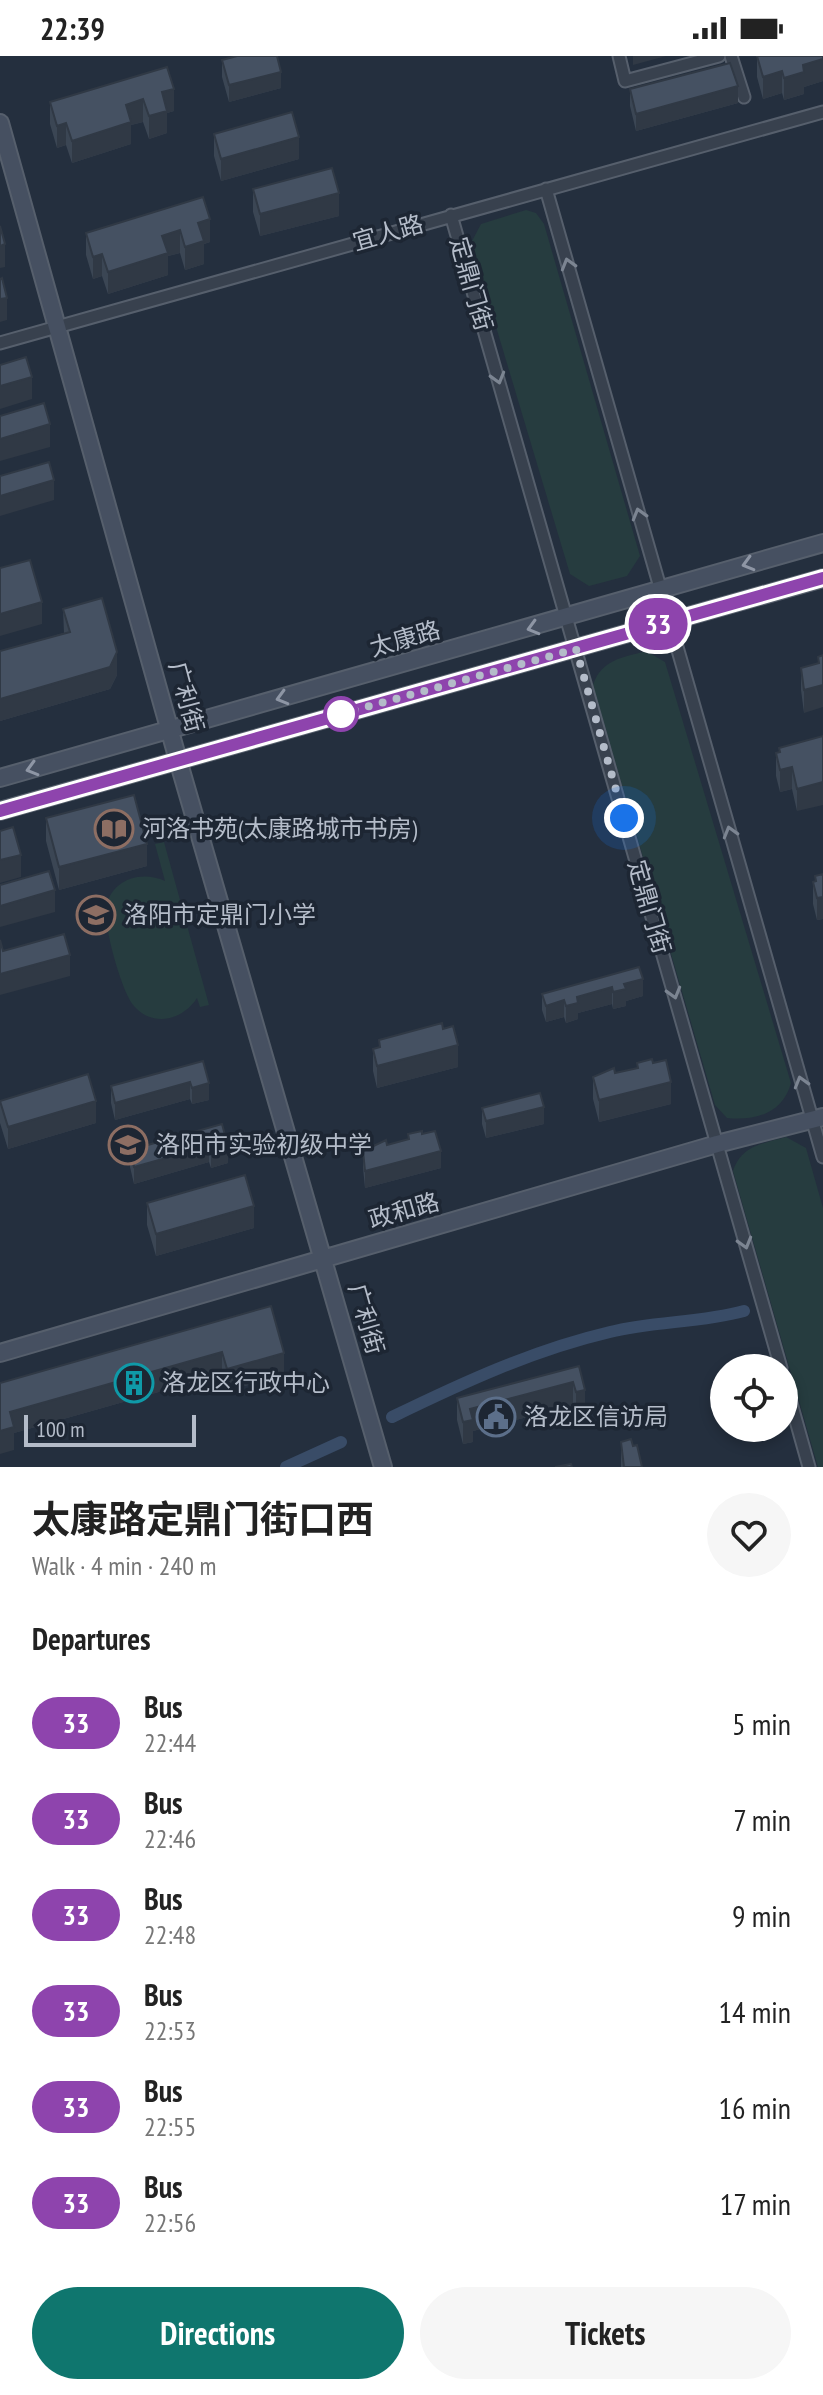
<!DOCTYPE html>
<meta charset="utf-8">
<style>
:root{--surface:#fff;--page:#f6f6f6;--text:#222;--muted:#767676;--accent:#0f766e}
body{margin:0;font-family:"PT Sans Narrow","Noto Sans SC",sans-serif;background:var(--page);color:var(--text);height:100vh;display:flex;flex-direction:column;font-size:30px;white-space:nowrap}
*{box-sizing:border-box;margin:0}
p{font-size:26px;color:var(--muted)}
.icon{flex:none;width:44px;height:44px;fill:none;stroke:currentColor;stroke-width:2;stroke-linecap:round;stroke-linejoin:round}
.map{position:relative;height:1411px;overflow:hidden}
.panel{display:flex;flex-direction:column;background:var(--surface);flex:1}
.panel>*{flex:none}
.badge{padding:0 16px;border-radius:26px;font-size:28px;line-height:52px}
.controls{position:absolute;left:710px;top:1298px;display:grid;gap:16px}
.controls a{display:grid;place-items:center;width:88px;height:88px;border-radius:50%;background:var(--surface);box-shadow:0 4px 12px #0003;font-size:40px}
.scale{position:absolute;left:24px;bottom:20px;width:172px;box-sizing:border-box;padding-left:8px;border:4px solid #b4bcc9;border-top:0;font-size:22px;line-height:28px;white-space:nowrap;color:#b4bcc9;-webkit-text-stroke:6px #1d2633;paint-order:stroke}
.you{position:absolute;width:40px;height:40px;margin:-20px;border:6px solid #fff;border-radius:50%;background:#1a73e8;box-shadow:0 0 0 12px #1a73e833}
.map>.badge{position:absolute;translate:-50% -50%;box-shadow:0 0 0 4px #fff}
h2{padding:0 32px;font-size:30px;line-height:72px}
.round{display:grid;place-items:center;flex:none;width:84px;height:84px;border-radius:42px;background:var(--page)}
.overview{display:flex;align-items:center;justify-content:space-between;height:136px;padding:0 32px}
h1{font-size:38px;font-weight:700;line-height:60px}
.button{display:flex;gap:16px;margin-top:auto;padding:16px 32px}
.button a{flex:1;height:92px;border-radius:48px;background:var(--accent);color:#fff;font-size:32px;font-weight:700;line-height:92px;text-align:center}
.button a+a{background:var(--page);color:var(--text)}
ul{padding:0;list-style:none}
li{display:flex;align-items:center;gap:24px;height:96px;padding:0 32px}
li div{flex:1}
li b{display:block;font-size:30px}
li em{font-style:normal}
li .badge{min-width:88px;font-weight:700;text-align:center}
.status{display:flex;justify-content:space-between;align-items:center;height:56px;padding:0 40px;background:var(--surface);direction:ltr}
.status svg{height:22px;fill:currentColor}
.map>svg:first-child{display:block}
.green{fill:#263c3f}
.lines{fill:none;stroke-linecap:round;stroke-linejoin:round}
.canal{stroke:#394c67;stroke-width:12}
.street-casing{stroke:#565f6c;stroke-width:15}
.secondary-casing{stroke:#565f6c;stroke-width:20}
.street{stroke:#38414e;stroke-width:11}
.secondary{stroke:#465061;stroke-width:16}
.wall{fill:#3b4654}
.shaded-wall{fill:#303945}
.building{fill:#455162;stroke:#303945;stroke-width:2}
.oneway{stroke:#7c8592}
.oneway2{stroke:#8e96a5}
.line-casing{stroke:#fff;stroke-width:18}
.line{stroke:#8e44ad;stroke-width:12}
.walk{stroke:#b4bcc9;stroke-width:8;stroke-dasharray:0 14.4}
.stop-dot{fill:#fff;stroke:#8e44ad;stroke-width:4}
.labels{text-anchor:middle;stroke-width:7;stroke-linejoin:round;paint-order:stroke}
.street-label{font-size:24px;fill:#b4bcc9;stroke:#1d2633}
.poi-label{font-size:24px;fill:#b4bcc9;stroke:#1d2633;text-anchor:start}
</style>
<div class="status"><b>22:39</b><svg viewBox="0 0 49 12"><path d="M0 12V9h3v3zM5 12V6h3v6zM10 12V3h3v9zM15 12V0h3v12zM26 1h20v11H26zM47 4h2v5h-2z"/></svg></div>
<div class="map">
<svg width="823" height="1411" viewBox="0 0 823 1411">
<rect width="100%" height="100%" fill="#242f3e"/>
<path class="green" d="M526,154L536,157L544,168L640,500L627,520L589,530L570,518L471,187L481,168Z
M646,595L665,606L791,1027C783,1057 756,1065 727,1062L715,1049L593,629C602,603 622,602 646,595Z
M164,786L209,949L200,951L197,942C183,964 153,972 134,950C122,937 105,874 106,856C107,825 140,813 165,825L155,788Z
M786,1081L806,1092L823,1152V1411H818L733,1115C742,1089 762,1088 786,1081Z"/>
<g class="lines">
<path class="canal" d="M392,1361C462,1327 533,1294 610,1276C654,1265 700,1267 744,1255
M286,1411L341,1386"/>
<g class="street-casing">
<path id="street" d="M619,0L625,25L719,0
M731,0L744,41
M546,133L823,1101
M451,159L781,1312
M0,287L823,56
M784,1322L809,1411"/>
</g>
<g class="secondary-casing">
<path id="secondary" d="M0,67L178,704L383,1411
M0,722L823,487
M0,755L823,522
M0,1297L717,1088L823,1061"/>
</g>
<use href="#street" class="street"/>
<use href="#secondary" class="secondary"/>
</g>
<path class="wall" d="M757,0H823V25L804,31V38L784,44L782,37L763,43L757,21Z
M222,4L281,32L229,46L222,21Z
M167,11L174,55L167,57V77L149,83L143,66L131,69V88L72,107L66,89L57,92L50,68V46Z
M630,33L738,47L636,75L630,50Z
M214,78L299,103L221,125L214,100Z
M253,133L339,160L260,180L253,156Z
M203,141L210,186L204,188V208L185,214L180,197L168,200V219L108,238L102,220L93,223L86,199V177Z
M63,553L117,619L110,633L0,665V595L64,577Z
M823,599L804,657L801,634V612L818,607V601Z
M823,680L797,755L792,733L780,736L776,720V697H779V692Z
M46,762L147,810L59,834L46,785Z
M823,818V863L817,864L813,848V826L815,825V820Z
M643,923V940L626,945V950L613,953L612,948L578,957V963L566,967L564,961L546,966L542,954V938Z
M443,973L458,1011L377,1032L373,1015V993L379,991V984Z
M203,1005L209,1044L192,1048L190,1043L115,1064L111,1047V1030Z
M637,1007H653L671,1048L599,1066L593,1043V1021L615,1017L637,1012Z
M0,1045L96,1067L8,1093L0,1067Z
M482,1052L544,1068L486,1082L482,1068Z
M222,1068L228,1107L211,1112L209,1106L134,1128L130,1111V1094Z
M408,1078H422L441,1112L365,1132L363,1112V1095L408,1083Z
M147,1147L254,1172L156,1200L147,1169Z
M271,1250L284,1319L227,1335L222,1318L14,1377V1394L0,1327Z
M579,1310L585,1356L576,1358L573,1349L473,1375V1386L463,1388L457,1364V1342Z
M621,1386L642,1411H621Z"/>
<path class="shaded-wall" d="M633,0H666L633,9Z
M823,3V25L804,31V38L784,44V22L803,9Z
M782,15V37L763,43V21Z
M281,16V32L229,46V29Z
M738,30V47L636,75V58Z
M174,33V55L167,57V77L149,83V60L162,36Z
M143,43V66L131,69V88L72,107V85L126,49Z
M66,67V89L57,92V70Z
M299,81V103L221,125V103Z
M339,137V160L260,180V158Z
M210,163V186L204,188V208L185,214V191L198,167Z
M180,174V197L168,200V219L108,238V216L162,180Z
M5,188V211L0,212V190Z
M102,198V220L93,223V201Z
M7,242V264L0,266V243Z
M32,321V343L0,353V330Z
M50,368V391L0,405V383Z
M54,424V444L0,460V440Z
M42,546V568L0,580V558Z
M117,596V619L110,633L0,665V643Z
M823,629V651L804,657V634Z
M792,711V733L780,736V714Z
M823,726V749L797,755V733Z
M147,788V810L59,834V811Z
M21,799V821L0,827V804Z
M55,834V856L0,871V850Z
M823,841V863L817,864V842Z
M70,899V920L0,939V918Z
M643,923V940L626,945V950L613,953V936L624,928Z
M612,931V948L578,957V963L566,967V950L577,941Z
M564,944V961L546,966V950Z
M458,989V1011L377,1032V1010Z
M190,1026V1043L115,1064V1047Z
M671,1026V1048L599,1066V1044Z
M209,1027V1044L192,1048V1032Z
M96,1045V1067L8,1093V1071Z
M544,1051V1068L486,1082V1065Z
M209,1090V1106L134,1128V1111Z
M228,1090V1107L211,1112V1095Z
M441,1095V1112L365,1132V1115Z
M254,1150V1172L156,1200V1178Z
M222,1296V1318L14,1377V1394L0,1398V1375L10,1356Z
M284,1297V1319L227,1335V1313Z
M573,1326V1349L473,1375V1386L463,1388V1366L470,1353Z
M585,1334V1356L576,1358V1336Z"/>
<path class="building" d="M237,0H277L281,16L229,29L222,4Z
M757,0H823V3L803,9L804,16L784,22L782,15L763,21Z
M730,7L738,30L636,58L630,33Z
M167,11L174,33L162,36L167,55L149,60L143,43L126,49L131,66L72,85L66,67L57,70L50,46Z
M292,56L299,81L221,103L214,78Z
M332,112L339,137L260,158L253,133Z
M203,141L210,163L198,167L204,185L185,191L180,174L162,180L168,197L108,216L102,198L93,201L86,177Z
M0,170L5,188L0,190Z
M2,222L7,242L0,243V223Z
M26,301L32,321L0,330V309Z
M44,347L50,368L0,383V360Z
M49,406L54,424L0,440V420Z
M30,504L42,546L0,558V512Z
M102,542L117,596L110,611L0,643V595L70,576L63,553Z
M823,599V629L804,634L801,612L819,607L818,601Z
M823,680V726L797,733L792,711L780,714L776,697L780,696L779,692Z
M134,739L147,788L59,811L46,762Z
M13,771L21,799L0,804V775Z
M49,815L55,834L0,850V829Z
M823,818V841L817,842L813,826L816,825L815,820Z
M64,878L70,899L0,918V884L3,895Z
M639,911L643,923L624,928L626,933L613,936L612,931L577,941L578,947L566,950L564,944L546,950L542,938Z
M442,967L443,973L453,970L458,989L377,1010L373,993L380,991L379,984Z
M652,1003L653,1007L666,1004L671,1026L599,1044L593,1021L614,1012L615,1017L638,1012L637,1007Z
M203,1005L209,1027L192,1032L190,1026L115,1047L111,1030Z
M88,1018L96,1045L8,1071L0,1045Z
M540,1037L544,1051L486,1065L482,1052Z
M222,1068L228,1090L211,1095L209,1090L134,1111L130,1094Z
M422,1075V1078L435,1075L441,1095L365,1115L363,1095L386,1084L387,1089L409,1083L408,1078Z
M245,1119L254,1150L156,1178L147,1147Z
M271,1250L284,1297L227,1313L222,1296L10,1356L14,1371L0,1375V1327Z
M579,1310L585,1334L576,1336L573,1326L470,1353L473,1364L463,1366L457,1342Z
M631,1383L633,1390L637,1389L642,1411H624L621,1386Z
M571,1408L572,1411H555Z"/>
<defs><path id="oneway-chevron" d="M-2-3.5L2.5 0L-2 3.5" fill="none" stroke-width="1.6" stroke-linecap="round" stroke-linejoin="round" transform="scale(2)"/></defs>
<g class="oneway">
<use href="#oneway-chevron" transform="translate(568 208) rotate(-106)"/>
<use href="#oneway-chevron" transform="translate(498 322) rotate(74)"/>
<use href="#oneway-chevron" transform="translate(639 458) rotate(-106)"/>
<use href="#oneway-chevron" transform="translate(730 776) rotate(-106)"/>
<use href="#oneway-chevron" transform="translate(674 937) rotate(74)"/>
<use href="#oneway-chevron" transform="translate(801 1026) rotate(-106)"/>
<use href="#oneway-chevron" transform="translate(745 1187) rotate(74)"/>
</g>
<g class="oneway2">
<use href="#oneway-chevron" transform="translate(748 508) rotate(164)"/>
<use href="#oneway-chevron" transform="translate(533 572) rotate(164)"/>
<use href="#oneway-chevron" transform="translate(282 642) rotate(164)"/>
<use href="#oneway-chevron" transform="translate(32 713) rotate(164)"/>
</g>
<g class="lines">
<g class="line-casing">
<path id="line" d="M0,755L823,522"/>
</g>
<use href="#line" class="line"/>
<path class="walk" d="M341,658L576,593L624,762"/>
</g>
<defs>
<g id="library-ring" transform="scale(2)"><circle r="9.5" fill="#1d2633" stroke="#8d6e63" stroke-width="1.5"/><path d="M-6-4Q-3-5.5-.7-3.5V5Q-3 3-6 4ZM6-4Q3-5.5 .7-3.5V5Q3 3 6 4Z" fill="#8d6e63"/></g>
<g id="school-ring" transform="scale(2)"><circle r="9.5" fill="#1d2633" stroke="#8d6e63" stroke-width="1.5"/><path d="M0-5L7-2L0 1L-7-2ZM-4 1L0 2.5L4 1V4Q0 6-4 4Z" fill="#8d6e63"/></g>
<g id="building-ring" transform="scale(2)"><circle r="9.5" fill="#1d2633" stroke="#0f9aa8" stroke-width="1.5"/><path d="M-4-6H4V6H1V3H-1V6H-4ZM-2.5-4.3h1.7v1.8h-1.7ZM.8-4.3h1.7v1.8H.8ZM-2.5-1h1.7V.8h-1.7ZM.8-1h1.7V.8H.8Z" fill="#0f9aa8"/></g>
<g id="civic-ring" transform="scale(2)"><circle r="9.5" fill="#1d2633" stroke="#5c6f8a" stroke-width="1.5"/><path d="M-.6-6.5H3V-4.5H.6V-3L4-1V1h2V6H-6V1h2V-1L-.6-3ZM-1.2 2.5V6h2.4V2.5Z" fill="#5c6f8a"/></g>
</defs>
<g fill-rule="evenodd">
<use href="#library-ring" x="114" y="773"/>
<use href="#school-ring" x="96" y="859"/>
<use href="#school-ring" x="128" y="1089"/>
<use href="#building-ring" x="134" y="1327"/>
<use href="#civic-ring" x="496" y="1361"/>
</g>
<circle class="stop-dot" cx="341" cy="658" r="16"/>
<g class="labels">
<g class="street-label">
<text transform="translate(388 177) rotate(-16)" y="8">宜人路</text>
<text transform="translate(471 228) rotate(74)" y="8">定鼎门街</text>
<text transform="translate(405 583) rotate(-16)" y="8">太康路</text>
<text transform="translate(186 641) rotate(75)" y="8">广利街</text>
<text transform="translate(649 851) rotate(74)" y="8">定鼎门街</text>
<text transform="translate(404 1155) rotate(-16)" y="8">政和路</text>
<text transform="translate(366 1263) rotate(74)" y="8">广利街</text>
</g>
<g class="poi-label">
<text x="142" y="781">河洛书苑(太康路城市书房)</text>
<text x="124" y="867">洛阳市定鼎门小学</text>
<text x="156" y="1097">洛阳市实验初级中学</text>
<text x="162" y="1335">洛龙区行政中心</text>
<text x="524" y="1369">洛龙区信访局</text>
</g>
</g>
</svg>
<div class="controls">
<a><svg class="icon" aria-label="locate" viewBox="0 0 24 24"><circle cx="12" cy="12" r="6"/><path d="M12 2v4M12 18v4M2 12h4M18 12h4"/></svg></a>
</div>
<div class="scale">100 m</div>
<div class="you" style="left:624px;top:762px"></div>
<b class="badge" style="left:658px;top:568px;background:#8e44ad;color:#fff">33</b>
</div>
<section class="panel">
<div class="overview"><div><h1>太康路定鼎门街口西</h1><p>Walk · 4 min · 240 m</p></div><a class="round"><svg class="icon" aria-label="heart" viewBox="0 0 24 24"><path d="M12 20l-8-8c-3-5 5-10 8-4 3-6 11-1 8 4z"/></svg></a></div>
<h2>Departures</h2>
<ul>
<li><span class="badge" style="background:#8e44ad;color:#fff">33</span><div><b>Bus</b><p>22:44</p></div><em>5 min</em></li>
<li><span class="badge" style="background:#8e44ad;color:#fff">33</span><div><b>Bus</b><p>22:46</p></div><em>7 min</em></li>
<li><span class="badge" style="background:#8e44ad;color:#fff">33</span><div><b>Bus</b><p>22:48</p></div><em>9 min</em></li>
<li><span class="badge" style="background:#8e44ad;color:#fff">33</span><div><b>Bus</b><p>22:53</p></div><em>14 min</em></li>
<li><span class="badge" style="background:#8e44ad;color:#fff">33</span><div><b>Bus</b><p>22:55</p></div><em>16 min</em></li>
<li><span class="badge" style="background:#8e44ad;color:#fff">33</span><div><b>Bus</b><p>22:56</p></div><em>17 min</em></li>
</ul>
<div class="button"><a>Directions</a><a>Tickets</a></div>
</section>
